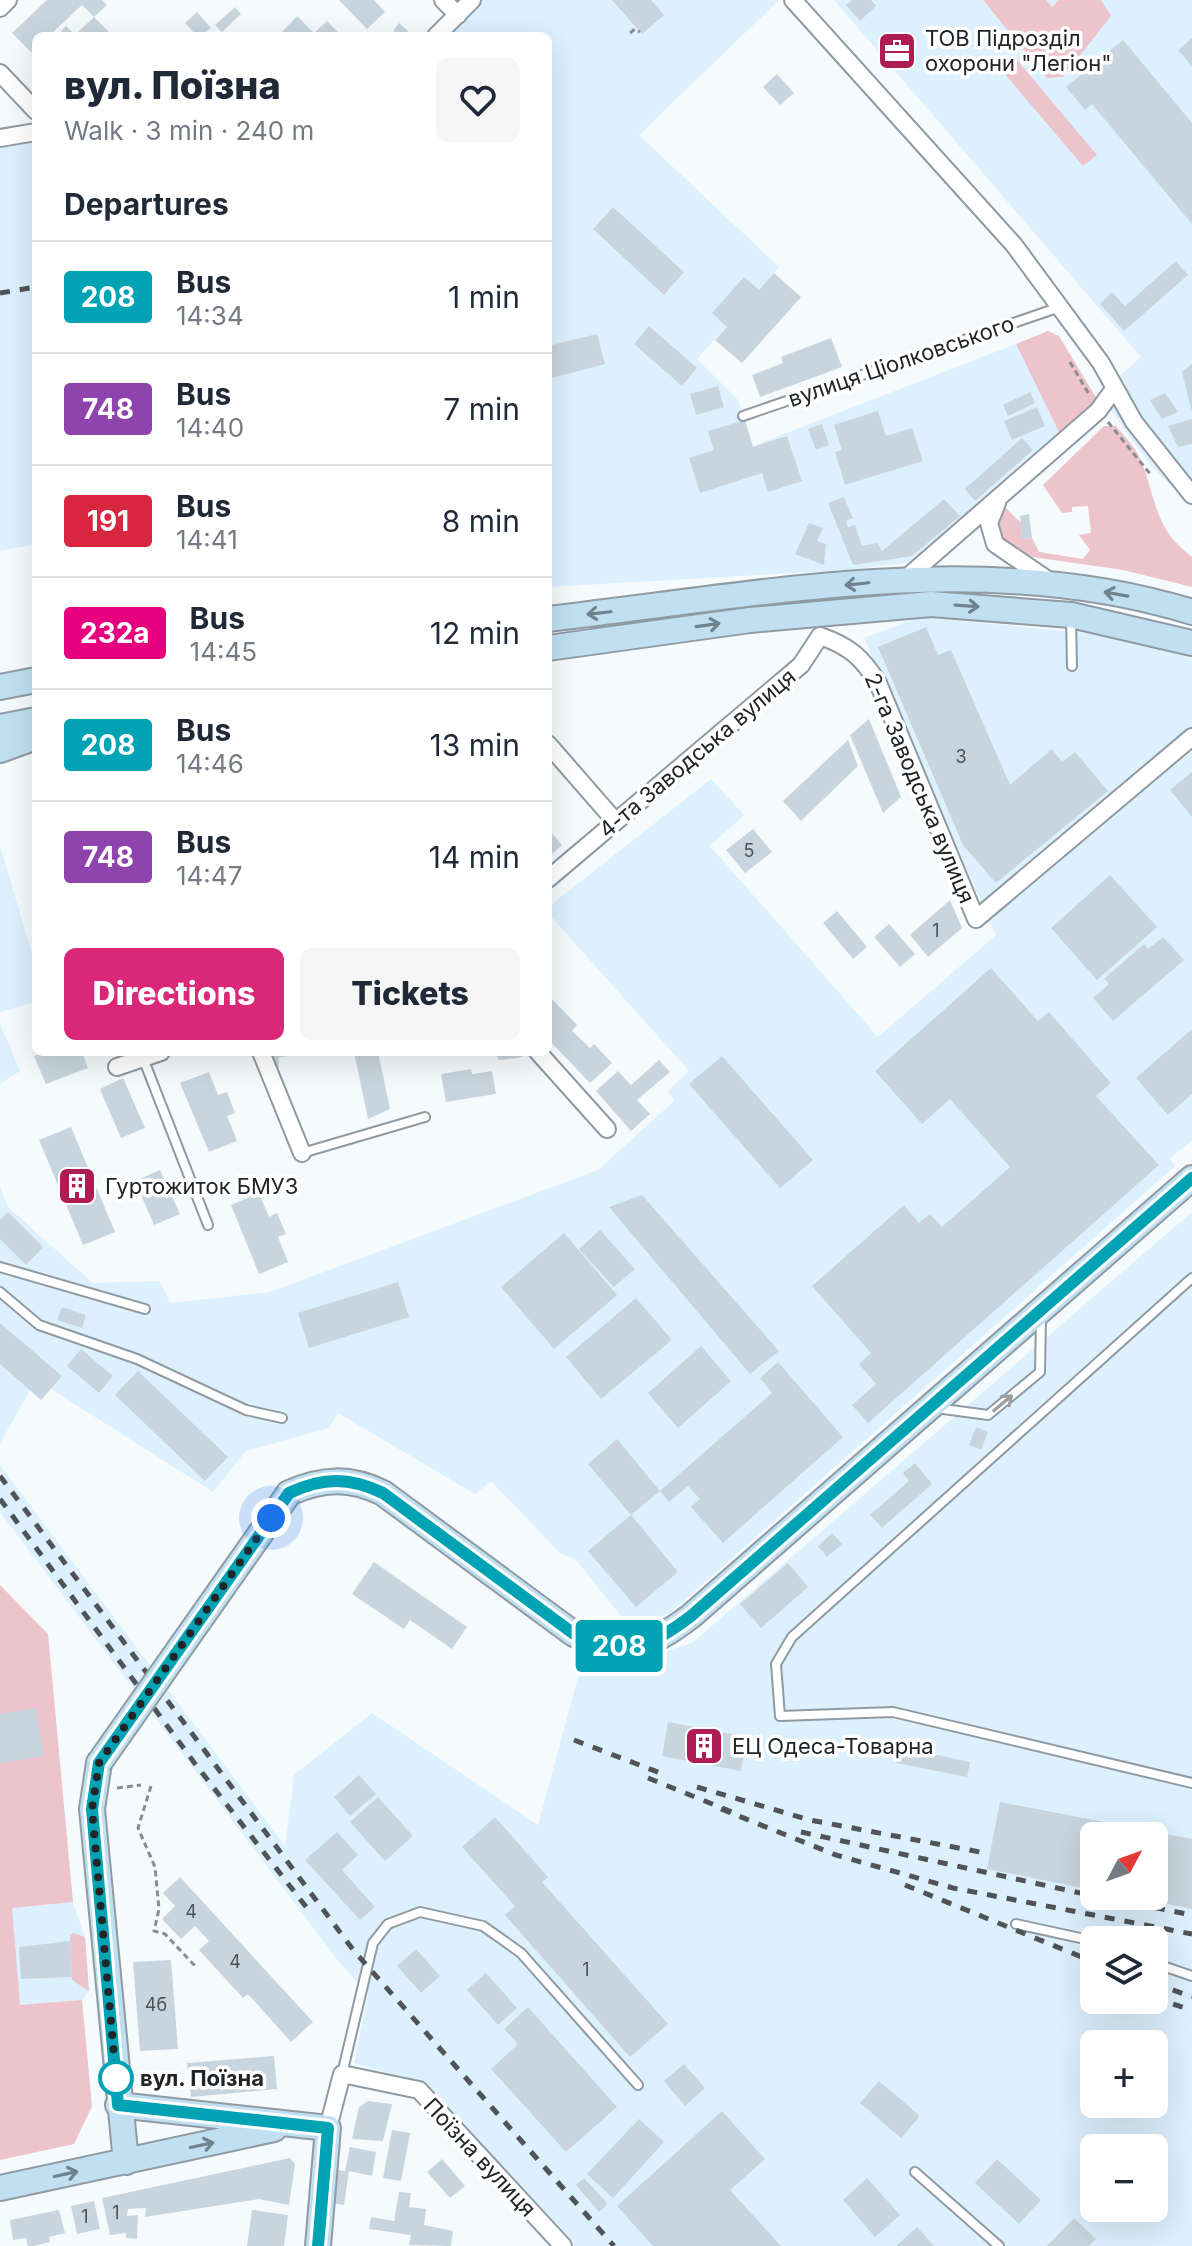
<!DOCTYPE html>
<meta charset="utf-8">
<style>
:root{--surface:#fff;--page:#f6f6f7;--text:#1f2937;--muted:#747a83;--line:#e0e1e3;--accent:#db2777}
body{margin:0;font-family:Inter,sans-serif;background:var(--page);color:var(--text);height:100vh;display:flex;flex-direction:column;font-size:30px;white-space:nowrap}
*{box-sizing:border-box;margin:0}
p{font-size:26px;color:var(--muted)}
.icon{flex:none;width:44px;height:44px;fill:none;stroke:currentColor;stroke-width:2;stroke-linecap:round;stroke-linejoin:round}
.map{position:relative;flex:1;overflow:hidden}
.drawer{position:absolute;left:32px;top:32px;width:520px;height:1024px;display:flex;flex-direction:column;background:var(--surface);border-radius:12px;box-shadow:0 8px 32px #0002}
.drawer>*{flex:none}
.badge{padding:0 16px;border-radius:6px;font-size:28px;line-height:52px}
.needle{width:52px;rotate:49deg}
.controls{position:absolute;left:1080px;top:1822px;display:grid;gap:16px}
.controls a{display:grid;place-items:center;width:88px;height:88px;border-radius:12px;background:var(--surface);box-shadow:0 8px 32px #0002;font-size:40px}
.you{position:absolute;width:40px;height:40px;margin:-20px;border:6px solid #fff;border-radius:50%;background:#1a73e8;box-shadow:0 0 0 12px #1a73e833}
.map>.badge{position:absolute;translate:-50% -50%;box-shadow:0 0 0 4px #fff}
h2{padding:0 32px;font-size:30px;line-height:72px}
.round{display:grid;place-items:center;flex:none;width:84px;height:84px;border-radius:12px;background:var(--page)}
.summary{display:flex;align-items:center;justify-content:space-between;height:136px;padding:0 32px}
h1{font-size:38px;font-weight:800;line-height:60px}
.action{display:flex;gap:16px;margin-top:auto;padding:16px 32px}
.action a{flex:1;height:92px;border-radius:12px;background:var(--accent);color:#fff;font-size:32px;font-weight:800;line-height:92px;text-align:center}
.action a+a{background:var(--page);color:var(--text)}
ul{padding:0;list-style:none}
li{display:flex;align-items:center;gap:24px;height:112px;padding:0 32px;border-top:2px solid var(--line)}
li div{flex:1}
li b{display:block;font-size:30px}
li em{font-style:normal}
li .badge{min-width:88px;font-weight:700;text-align:center}
.map>svg:first-child{display:block}
.built{fill:#ddf0fd;fill-rule:evenodd}
.green{fill:#edc4cc}
.building{fill:#c9d5de}
.lines{fill:none;stroke-linecap:round;stroke-linejoin:round}
.lane-casing{stroke:#8f9aa2;stroke-width:12}
.street-casing{stroke:#8f9aa2;stroke-width:20}
.secondary-casing{stroke:#8f9aa2;stroke-width:28}
.path{stroke:#898d90;stroke-width:3;stroke-dasharray:6 4;stroke-linecap:butt}
.lane{stroke:#fff;stroke-width:8}
.street{stroke:#fff;stroke-width:16}
.secondary{stroke:#c0e0f2;stroke-width:24}
.rail{stroke:#505457;stroke-width:5;stroke-dasharray:10 10;stroke-linecap:butt}
.secondary-bridge-casing{stroke:#8f9aa2;stroke-width:28;stroke-linecap:butt}
.secondary-bridge{stroke:#c0e0f2;stroke-width:24}
.oneway{stroke:#70828d}
.oneway2{stroke:#9b9d9e}
.line-casing{stroke:#fff;stroke-width:18}
.line{stroke:#00a3b4;stroke-width:12}
.walk{stroke:#212528;stroke-width:8;stroke-dasharray:0 14.4}
.stop-dot{fill:#fff;stroke:#00a3b4;stroke-width:4}
.labels{text-anchor:middle;stroke-width:7;stroke-linejoin:round;paint-order:stroke}
.number-label{font-size:18px;fill:#4b5156}
.poi-label{font-size:22px;fill:#212528;stroke:#fff;text-anchor:start}
.street-label{font-size:22px;fill:#212528;stroke:#fff}
.stop-label{font-size:22px;font-weight:bold;fill:#212528;stroke:#fff;text-anchor:start}
</style>
<div class="map">
<svg width="1192" height="2246" viewBox="0 0 1192 2246">
<rect width="100%" height="100%" fill="#f5fafd"/>
<path class="built" d="M478,0H779L639,135L779,267L697,359L738,400L753,446L1016,344L1060,434L914,562L848,570L548,587V36H444Z
M834,0H1192V506L1151,466L1099,394L1141,357Z
M36,138V544L0,551V144Z
M920,617L1094,634L1192,658V1141L1170,1158L1175,1166L669,1614L628,1625L576,1560L560,1553L491,1481L475,1494L338,1413L329,1428L246,1451L213,1492L51,1389L41,1400L31,1389L0,1443V1187L8,1207L93,1283L160,1281L170,1303L270,1292L598,1170L674,1101L668,1091L689,1071L548,913V907L711,779L744,815L710,846L878,1037L996,935L864,638Z
M0,846L36,967V1002L0,1012Z
M0,1024L20,1071L0,1084Z
M1192,1212V2246H571L422,2084L354,2063L368,1994L339,1962L0,1512V1465L285,1846L294,1775L372,1713L538,1825L584,1655L625,1664L692,1643ZM1094,1836H1154V1896H1094ZM1094,1940H1154V2000H1094ZM1094,2044H1154V2104H1094ZM1094,2148H1154V2208H1094Z
M73,1902L85,1937L89,1991L82,2000L20,2006L11,1908Z"/>
<path class="green" d="M983,0H1046L1052,7L1059,0H1101L1111,16L1063,77L1047,78Z
M1018,61L1097,155L1083,166L1004,73Z
M1048,331L1059,336L1097,399L1060,434L1016,344Z
M1104,426H1116C1125,437 1138,450 1142,463C1157,503 1155,529 1192,557V587L1123,570L1018,555L1007,551C1001,535 995,523 1005,507L1021,523L1022,539L1032,538L1039,552L1083,559L1090,550L1079,535L1091,533L1088,506L1072,507V512L1062,513L1043,485Z
M0,1585L48,1634L73,1902L12,1908L20,2005L82,2000L92,2106L74,2144L0,2160Z
M73,1933L85,1937L89,1991L72,1980L70,1936Z"/>
<path class="building" d="M47,0H102L107,5L94,17L82,5L49,36H36V48L32,53L12,33Z
M339,0H374L385,12L367,29Z
M612,0H651L664,15L642,34Z
M852,0H871L876,6L860,21L846,5Z
M235,7L241,14L222,32L215,25Z
M197,12L211,28L201,36H197L185,23Z
M297,16L314,33L327,21L342,36H282L280,34Z
M94,17L113,36H57L66,26L75,35Z
M399,23L408,31L405,36H395L394,30Z
M891,31L916,61L904,71L879,42Z
M1192,38V66L1178,50Z
M1123,40L1192,123V224L1092,104L1085,110L1066,87Z
M777,74L794,93L780,105L763,87Z
M613,207L684,272L664,295L593,229Z
M1176,261L1188,275L1124,331L1100,304L1112,292L1125,306Z
M774,273L801,297L742,363L715,340L727,327L712,313L744,277L759,290Z
M649,326L697,368L682,386L634,344Z
M597,334L605,364L548,379V346Z
M831,338L842,367L760,397L752,375L783,363L781,357Z
M1192,364V409H1191L1182,372Z
M718,386L724,407L696,415L690,394Z
M1030,392L1035,403L1008,416L1003,405Z
M1165,393L1178,412L1162,419L1150,400Z
M1037,407L1045,426L1012,440L1004,421Z
M878,411L886,436L912,428L923,461L845,485L835,452L842,450L834,425Z
M1192,419V444L1178,447L1168,426Z
M745,420L753,447L787,436L802,481L768,492L762,473L700,493L689,458L714,450L708,431Z
M822,424L829,445L816,450L808,429Z
M1022,438L1033,450L975,501L965,489Z
M844,497L853,518L846,521L848,527L855,525L862,546L877,543L882,551L944,499L960,516L912,556L853,565L828,503Z
M1029,514L1032,538L1022,539L1020,516Z
M809,523L823,528L817,541L826,544L824,565L795,554Z
M926,627L938,655L951,650L1010,785L1052,749L1062,762L1075,752L1108,791L996,883L963,845L878,647Z
M869,719L901,797L883,813L850,735Z
M848,740L858,766L801,821L783,801Z
M1192,772V817L1170,790Z
M548,829L562,845L548,858Z
M753,829L772,852L745,873L726,850Z
M1110,875L1157,927L1097,980L1051,928Z
M950,900L962,928L928,957L910,935Z
M837,911L867,947L853,959L823,923Z
M889,924L915,954L900,967L874,937Z
M1163,937L1184,960L1113,1021L1093,998L1109,984L1104,979L1144,944L1148,949Z
M991,968L1038,1021L1049,1012L1111,1083L1096,1096L1159,1165L868,1423L852,1405L876,1384L859,1364L871,1353L812,1286L904,1205L919,1223L930,1214L942,1227L1010,1167L950,1099L922,1124L875,1071Z
M548,995L577,1025L572,1031L590,1048L594,1044L612,1063L590,1083L548,1039Z
M1192,1029V1094L1168,1115L1136,1078Z
M44,1052H82L88,1068L46,1084L34,1056Z
M263,1052H292V1055L279,1058V1068H268Z
M354,1052H378L390,1109L368,1119Z
M494,1052H518L523,1057L499,1060Z
M722,1056L813,1160L780,1188L689,1084Z
M659,1060L670,1072L637,1100L650,1114L631,1131L596,1091L618,1071L631,1085Z
M471,1069L472,1074L492,1071L496,1094L446,1102L441,1074Z
M209,1072L218,1095L227,1092L235,1113L227,1116L237,1141L209,1152L180,1083Z
M123,1078L145,1128L121,1138L100,1089Z
M71,1127L115,1232L83,1245L39,1140Z
M160,1170L180,1214L154,1225L135,1181Z
M259,1193L269,1217L277,1213L286,1234L278,1237L288,1262L259,1274L231,1205Z
M642,1195L779,1351L750,1374L609,1207Z
M8,1212L43,1247L26,1265L0,1239V1220Z
M600,1230L635,1269L614,1287L579,1249Z
M564,1233L617,1295L554,1349L501,1287Z
M398,1282L409,1317L309,1348L298,1313Z
M636,1298L672,1340L601,1399L566,1357Z
M62,1307L86,1315L82,1328L57,1320Z
M0,1323L62,1376L41,1400L0,1364Z
M701,1346L731,1381L678,1428L648,1393Z
M81,1349L113,1376L99,1393L67,1366Z
M778,1362L843,1437L723,1543L691,1507L700,1499L688,1486L669,1502L660,1491L772,1393L760,1378Z
M138,1371L228,1457L205,1481L115,1395Z
M976,1427L988,1432L981,1450L969,1445Z
M617,1439L660,1491L631,1515L588,1464Z
M915,1463L932,1484L882,1528L870,1515L909,1481L903,1473Z
M631,1515L678,1572L636,1607L588,1551Z
M832,1533L842,1544L827,1557L818,1546Z
M374,1562L467,1627L452,1649L410,1620L404,1629L352,1594Z
M788,1563L808,1587L761,1628L740,1604Z
M36,1708L44,1756L0,1763V1714Z
M668,1722L747,1737L741,1771L662,1756Z
M899,1747L970,1762L967,1777L896,1763Z
M359,1775L376,1794L350,1816L334,1797Z
M378,1797L413,1836L385,1861L350,1822Z
M1000,1802L1192,1839V1909L1135,1897L1154,1896V1836H1094V1890L987,1869Z
M495,1817L548,1877L542,1882L668,2024L630,2057L505,1915L515,1906L462,1847Z
M337,1832L358,1855L342,1870L375,1907L360,1920L305,1860Z
M180,1877L313,2022L291,2042L248,1994L243,1998L199,1950L209,1941L195,1926L181,1939L162,1919L175,1906L163,1893Z
M70,1941L72,1977L21,1979L19,1947Z
M416,1949L440,1976L421,1993L397,1966Z
M171,1960L178,2049L140,2051L133,1962Z
M486,1973L517,2008L498,2025L467,1990Z
M528,2007L617,2107L566,2152L491,2069L518,2044L504,2029Z
M274,2056L277,2089L191,2097L187,2063Z
M684,2064L705,2088L685,2106L664,2081Z
M879,2081L920,2116L901,2138L860,2103Z
M368,2101L392,2104L383,2141L352,2139L359,2107Z
M722,2111L765,2159L730,2190L781,2246H653L617,2206Z
M639,2119L664,2142L613,2198L587,2174Z
M392,2130L410,2133L401,2181L383,2178Z
M350,2147L376,2152L372,2176L349,2171L344,2205L333,2203L338,2170L345,2171Z
M290,2158L295,2164L289,2205L259,2199L145,2217L146,2208L128,2209L127,2216L138,2215L137,2239L126,2238V2233L110,2235L102,2198Z
M442,2159L465,2186L450,2198L427,2172Z
M997,2159L1041,2200L1019,2224L975,2183Z
M584,2178L608,2204L599,2212L576,2185Z
M867,2178L900,2215L875,2237L843,2200Z
M399,2192L411,2193L409,2207L426,2209L424,2225L453,2231L451,2246L409,2245L411,2235L369,2229L371,2217L394,2221Z
M94,2201L100,2229L77,2234L71,2206Z
M59,2210L65,2233L49,2237L50,2242L34,2246H28L26,2238L13,2240L10,2220Z
M252,2210L288,2215L284,2246H247Z
M1074,2218L1096,2239L1089,2246H1047Z
M917,2227L934,2246H896Z"/>
<g class="lines">
<g class="lane-casing">
<path id="lane" d="M743,416L1060,307
M1071,619L1072,666
M143,1058L208,1225
M302,1153L425,1117
M0,1267L145,1309
M1192,1278L792,1637L776,1664L780,1716L893,1712L1192,1783
M0,1292L39,1325L137,1359L246,1410L282,1418
M936,1408L988,1415L1040,1372L1041,1318
M1016,1924L1094,1941
M1154,1963L1192,1976
M342,2074L373,1943L388,1924L420,1912L483,1926L521,1953L638,2085
M915,2172L999,2246"/>
</g>
<g class="street-casing">
<path id="street" d="M443,0L458,15
M793,0L1014,245L1101,363L1134,422L1192,495
M0,8L8,0
M436,36L472,0
M0,73L36,111
M0,138L36,132
M997,503L989,523L995,544L1048,580
M904,580L1098,411L1114,389
M820,636C849,646 862,657 878,683L976,919L1192,737
M548,744L615,821
M548,879L801,665L820,636
M261,1052L302,1153
M538,1052L607,1129
M117,1067L161,1052
M328,2128L342,2074L419,2090L563,2246"/>
</g>
<g class="secondary-casing">
<path id="secondary" d="M548,619C760,595 983,547 1192,612
M548,648L750,620L931,604L1071,615L1192,643
M0,687L36,680
M0,727L36,720
M0,750L36,737
M289,1493C323,1478 350,1477 383,1493L574,1634C625,1655 648,1649 691,1616L1192,1178
M99,1763L92,1809L126,2162
M118,2105L328,2128L318,2246
M0,2188L274,2129"/>
</g>
<path class="path" d="M630,33L635,29L640,32
M1070,362L1090,396
M1108,422L1151,475
M151,1786L138,1828L155,1867L159,1909L154,1931L165,1934L196,1967
M117,1788L141,1785"/>
<use href="#lane" class="lane"/>
<use href="#street" class="street"/>
<use href="#secondary" class="secondary"/>
<path class="rail" d="M0,293L36,287
M0,1476L354,1951L614,2246
M0,1499L196,1765L307,1908
M574,1740L663,1774
M648,1778L732,1812
M697,1787L810,1820L980,1852
M721,1809L836,1855L953,1888L1192,1934
M801,1832L1094,1896
M905,1885L1094,1962
M1096,1896L1192,1915
M1154,1983L1192,1997
M1154,1998L1192,2010"/>
<g class="secondary-bridge-casing">
<path id="secondary-bridge" d="M99,1763L289,1493"/>
</g>
<use href="#secondary-bridge" class="secondary-bridge"/>
</g>
<defs><path id="oneway-shaft" d="M-6 0H5M1.5-3L5.5 0L1.5 3" fill="none" stroke-width="1.6" stroke-linecap="round" stroke-linejoin="round" transform="scale(2)"/></defs>
<g class="oneway">
<use href="#oneway-shaft" transform="translate(857 584) rotate(174)"/>
<use href="#oneway-shaft" transform="translate(1116 594) rotate(-170)"/>
<use href="#oneway-shaft" transform="translate(967 606) rotate(4)"/>
<use href="#oneway-shaft" transform="translate(599 613) rotate(174)"/>
<use href="#oneway-shaft" transform="translate(708 625) rotate(-8)"/>
<use href="#oneway-shaft" transform="translate(202 2145) rotate(-12)"/>
<use href="#oneway-shaft" transform="translate(66 2174) rotate(-12)"/>
</g>
<use class="oneway2" href="#oneway-shaft" transform="translate(1003 1403) rotate(-40)"/>
<g class="lines">
<g class="line-casing">
<path id="line" d="M318,2246L328,2128L118,2105L92,1809L99,1763L289,1493C323,1477 350,1477 383,1493L574,1634C625,1655 648,1649 691,1616L1192,1178"/>
</g>
<use href="#line" class="line"/>
<path class="walk" d="M116,2078L92,1809L99,1763L271,1518"/>
</g>
<defs>
<g id="office-square" transform="scale(2)"><rect x="-9" y="-9" width="18" height="18" rx="4" fill="#ad1d54" stroke="#fff"/><path d="M-6-3h4V-5.5h4V-3h4V5H-6ZM-1-4.5V-3h2v-1.5ZM-6 0V1H6V0Z" fill="#fff"/></g>
<g id="building-square" transform="scale(2)"><rect x="-9" y="-9" width="18" height="18" rx="4" fill="#ad1d54" stroke="#fff"/><path d="M-4-6H4V6H1V3H-1V6H-4ZM-2.5-4.3h1.7v1.8h-1.7ZM.8-4.3h1.7v1.8H.8ZM-2.5-1h1.7V.8h-1.7ZM.8-1h1.7V.8H.8Z" fill="#fff"/></g>
</defs>
<g fill-rule="evenodd">
<use href="#office-square" x="897" y="51"/>
<use href="#building-square" x="77" y="1186"/>
<use href="#building-square" x="704" y="1746"/>
</g>
<circle class="stop-dot" cx="116" cy="2078" r="16"/>
<g class="labels">
<g class="number-label">
<text x="961" y="763">3</text>
<text x="749" y="857">5</text>
<text x="936" y="937">1</text>
<text x="191" y="1918">4</text>
<text x="235" y="1968">4</text>
<text x="586" y="1976">1</text>
<text x="156" y="2011">4б</text>
<text x="116" y="2219">1</text>
<text x="85" y="2223">1</text>
</g>
<g class="poi-label">
<text x="925" y="46">ТОВ Підрозділ<tspan x="925" dy="25">охорони "Легіон"</tspan></text>
<text x="105" y="1194">Гуртожиток БМУЗ</text>
<text x="732" y="1754">ЕЦ Одеса-Товарна</text>
</g>
<g class="street-label">
<text transform="translate(901 361) rotate(-19)" y="8">вулиця Ціолковського</text>
<text transform="translate(697 753) rotate(-40)" y="8">4-та Заводська вулиця</text>
<text transform="translate(920 788) rotate(67)" y="8">2-га Заводська вулиця</text>
<text transform="translate(480 2157) rotate(47)" y="8">Поїзна вулиця</text>
</g>
<g class="stop-label">
<text x="140" y="2086">вул. Поїзна</text>
</g>
</g>
</svg>
<div class="controls">
<a><svg class="needle" viewBox="-14 -14 28 28"><path d="M0-13l5 13h-10z" fill="#e53935"/><path d="M0 13l5-13h-10z" fill="#747a83"/></svg></a>
<a><svg class="icon" aria-label="layers" viewBox="0 0 24 24"><path d="M12 4l9 5-9 5-9-5zM3 14l9 5 9-5"/></svg></a>
<a>+</a>
<a>−</a>
</div>
<div class="you" style="left:271px;top:1518px"></div>
<b class="badge" style="left:619px;top:1646px;background:#00a3b4;color:#fff">208</b>
<section class="drawer">
<div class="summary"><div><h1>вул. Поїзна</h1><p>Walk · 3 min · 240 m</p></div><a class="round"><svg class="icon" aria-label="heart" viewBox="0 0 24 24"><path d="M12 20l-8-8c-3-5 5-10 8-4 3-6 11-1 8 4z"/></svg></a></div>
<h2>Departures</h2>
<ul>
<li><span class="badge" style="background:#00a3b4;color:#fff">208</span><div><b>Bus</b><p>14:34</p></div><em>1 min</em></li>
<li><span class="badge" style="background:#8e44ad;color:#fff">748</span><div><b>Bus</b><p>14:40</p></div><em>7 min</em></li>
<li><span class="badge" style="background:#d7263d;color:#fff">191</span><div><b>Bus</b><p>14:41</p></div><em>8 min</em></li>
<li><span class="badge" style="background:#e6007e;color:#fff">232а</span><div><b>Bus</b><p>14:45</p></div><em>12 min</em></li>
<li><span class="badge" style="background:#00a3b4;color:#fff">208</span><div><b>Bus</b><p>14:46</p></div><em>13 min</em></li>
<li><span class="badge" style="background:#8e44ad;color:#fff">748</span><div><b>Bus</b><p>14:47</p></div><em>14 min</em></li>
</ul>
<div class="action"><a>Directions</a><a>Tickets</a></div>
</section>
</div>
